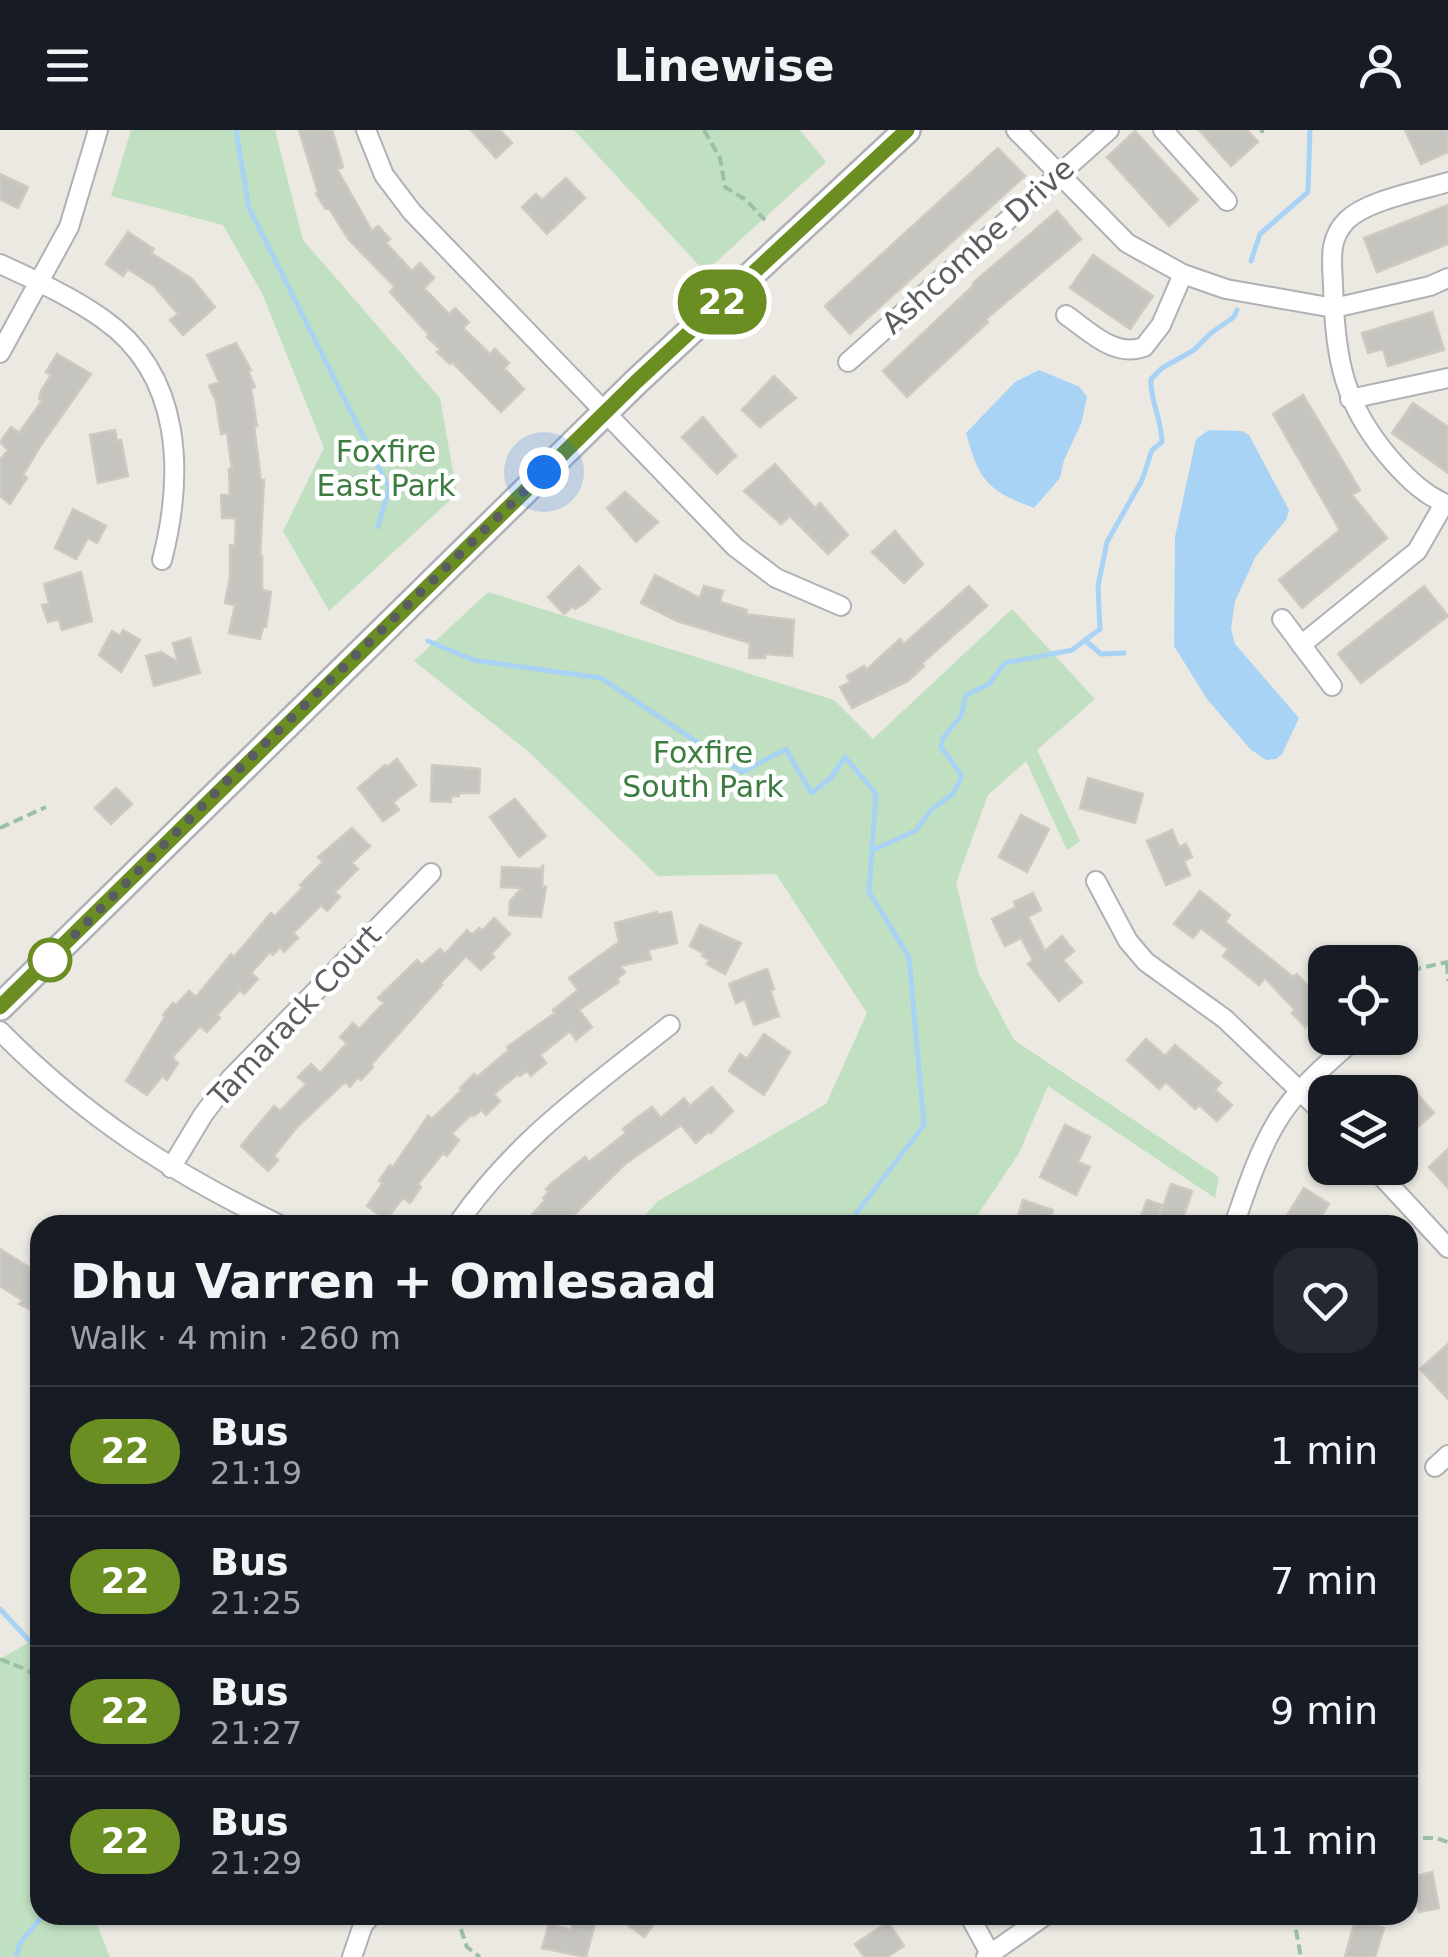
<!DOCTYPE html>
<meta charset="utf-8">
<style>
:root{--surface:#171b24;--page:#242831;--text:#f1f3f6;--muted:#9ea1a6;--line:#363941}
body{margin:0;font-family:"DejaVu Sans",sans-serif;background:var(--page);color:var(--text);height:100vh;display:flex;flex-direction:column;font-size:38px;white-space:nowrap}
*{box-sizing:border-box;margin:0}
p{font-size:32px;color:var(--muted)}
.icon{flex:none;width:55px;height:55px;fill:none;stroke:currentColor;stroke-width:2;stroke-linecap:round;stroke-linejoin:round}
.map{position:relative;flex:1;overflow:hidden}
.side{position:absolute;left:30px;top:1085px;width:1388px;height:710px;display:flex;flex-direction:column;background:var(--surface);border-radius:30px;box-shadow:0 2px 8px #0004}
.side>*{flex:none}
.badge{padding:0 20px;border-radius:32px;font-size:35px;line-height:65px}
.controls{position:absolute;left:1308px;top:815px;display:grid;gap:20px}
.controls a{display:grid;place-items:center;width:110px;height:110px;border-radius:20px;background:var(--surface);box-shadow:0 2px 8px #0004;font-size:50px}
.you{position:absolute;width:50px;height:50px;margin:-25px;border:8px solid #fff;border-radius:50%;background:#1a73e8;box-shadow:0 0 0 15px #1a73e833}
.map>.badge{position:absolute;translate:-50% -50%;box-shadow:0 0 0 5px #fff}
.round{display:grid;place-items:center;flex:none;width:105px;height:105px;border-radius:30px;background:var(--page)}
.head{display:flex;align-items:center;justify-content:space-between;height:170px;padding:0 40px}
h1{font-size:48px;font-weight:600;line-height:75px}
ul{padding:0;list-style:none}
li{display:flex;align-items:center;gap:30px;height:130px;padding:0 40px;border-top:2px solid var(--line)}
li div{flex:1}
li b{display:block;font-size:38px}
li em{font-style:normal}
li .badge{min-width:110px;font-weight:700;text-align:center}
header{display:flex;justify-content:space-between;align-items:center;height:130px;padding:0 40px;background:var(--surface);font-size:45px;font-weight:600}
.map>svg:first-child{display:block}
.green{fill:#c0e0c1}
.water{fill:#a8d3f4}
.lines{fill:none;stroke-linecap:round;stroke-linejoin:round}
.stream{stroke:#a8d3f4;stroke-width:5}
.building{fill:#c6c4be;stroke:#cfcac1;stroke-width:2.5}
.street-casing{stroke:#afb2b5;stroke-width:22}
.secondary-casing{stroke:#aeb1b5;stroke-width:30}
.path{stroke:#9ac0a6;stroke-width:4;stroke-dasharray:10 5;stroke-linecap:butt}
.street{stroke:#fff;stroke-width:18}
.secondary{stroke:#fff;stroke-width:25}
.line-casing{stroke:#fff;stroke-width:22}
.line{stroke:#6b8e23;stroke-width:15}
.walk{stroke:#5a5d60;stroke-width:10;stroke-dasharray:0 18}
.stop-dot{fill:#fff;stroke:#6b8e23;stroke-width:5}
.labels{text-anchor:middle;stroke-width:9;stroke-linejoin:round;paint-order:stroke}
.street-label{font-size:30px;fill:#5a5d60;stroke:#fff}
.park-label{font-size:30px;fill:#3d7c41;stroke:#fff}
</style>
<header><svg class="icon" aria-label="menu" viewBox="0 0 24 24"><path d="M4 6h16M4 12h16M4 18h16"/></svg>Linewise<svg class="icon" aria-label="person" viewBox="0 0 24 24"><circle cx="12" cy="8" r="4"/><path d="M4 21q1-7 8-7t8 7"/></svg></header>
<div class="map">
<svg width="1448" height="1827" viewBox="0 0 1448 1827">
<rect width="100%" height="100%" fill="#ebe9e2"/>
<path class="green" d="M131,0H275L303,110L440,268L457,364L329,481L283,401L324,318L262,163L223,95L111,66Z
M574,0H800L826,32L705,142Z
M488,462L834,570L873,609L1012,479L1095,569L1037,620L1080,711L1067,720L1026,631L988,665L956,753L978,842L1014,910L1219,1047L1215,1068L1048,956L1019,1023L971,1095H636L658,1071L826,974L867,883L776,744L658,746L529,622L414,531Z
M40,1506V1785H100L96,1793L110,1827H0V1529Z"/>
<path class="water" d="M1039,240L1080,257L1087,267L1081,294L1064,330L1060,348L1034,378C988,361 979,351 966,303L1015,252Z
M1209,300L1242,301L1249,305L1289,380L1286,390L1256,426L1235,471L1231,499L1235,514L1299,588L1282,624L1276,629L1266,630L1250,619L1207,569L1174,516L1175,407L1196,309Z"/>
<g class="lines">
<path class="stream" d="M236,0L249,78L389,358L378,397
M1251,131L1260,104L1308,62L1310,0
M428,511L473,530L601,548L742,642L786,619L811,663L831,648L845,627L876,664L869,762L909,827L924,995L847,1095
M1087,512L1101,524L1124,523
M873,720L915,701L933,678L953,664L962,646L941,617L943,608L961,586L966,565L989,554L1005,533L1072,520L1100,499L1098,456L1107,412L1142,350L1152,320L1162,312C1162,290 1150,272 1151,249L1162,238L1194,220L1211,203L1234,187L1237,180
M0,1479L40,1522
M16,1827L20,1813L43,1785"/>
</g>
<path class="building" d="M299,0H332L343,37L337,39L372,101L378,96L390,109L386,113L412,141L420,133L434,148L424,158L449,184L455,178L469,192L463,198L490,224L495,219L509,233L504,238L524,259L501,282L452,232L450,234L437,222L440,219L427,207L429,205L390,162L395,157L349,110L329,78L326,79L316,64L318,62Z
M471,0H500L512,13L496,28Z
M1199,0H1247L1258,12L1231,36Z
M1405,0H1448V22L1421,34Z
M1135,1L1198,70L1169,96L1107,27Z
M998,18L1025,46L850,204L825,176Z
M0,44L28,57L18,78L0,69Z
M566,48L585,68L547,104L522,77L536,64L542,70Z
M1448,75V114L1377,142L1364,108Z
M1057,81L1081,109L986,189L988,192L907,267L883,241L974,155L973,153Z
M128,102L154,119L151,123L192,149L215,177L183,205L170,190L178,184L154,156L128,139L123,146L106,134Z
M1093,125L1153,166L1130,199L1070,158Z
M1432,182L1444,220L1388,236L1383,219L1368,223L1362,203Z
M236,213L251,240L248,241L255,257L251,259L257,296H254L261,351L264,350L260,426H262V460L271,462L266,497H263L260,509L229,503L235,475L225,473L230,447V415H235L236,388H222L221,365H230L229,339H232L227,303L221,304L216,271L209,256L219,252L207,225Z
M57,224L91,244L39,318L23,345L27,348L10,374L0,366V330L8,320L0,312L11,297L19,303L42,271L39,269L41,261L51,245L46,242Z
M774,246L796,268L760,297L742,280Z
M1303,265L1360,360L1352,365L1387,408L1302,478L1279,450L1340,400L1273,284Z
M1413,273L1448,297V343L1392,303Z
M703,287L736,326L717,344L682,307Z
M115,300L117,311L121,310L128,346L98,353L90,305Z
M775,334L815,378L820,373L848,405L828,424L790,386L781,394L744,361Z
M625,362L658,392L636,412L607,378Z
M73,379L106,396L97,413L88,408L76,429L55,418Z
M895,401L923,434L904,453L872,422Z
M579,436L600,459L586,472L575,479L573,476L564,484L548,467Z
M81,442L92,491L62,500L59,489L48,492L42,475L49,473L44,454Z
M655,445L700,468L704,456L723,461L720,472L747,480L745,484L794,490L792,526L765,524V528H749L750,513L677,491L641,473Z
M969,456L987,476L922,533L924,536L908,551L852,578L840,557L850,552L847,546L864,536L866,540L900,509L904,514Z
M1424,456L1448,486L1361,553L1338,524Z
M123,500L140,510L121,542L99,525L112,501L120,506Z
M190,508L200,543L154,556L146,526L161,522L178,532L173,513Z
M397,629L416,655L393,672L399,680L383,691L358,658L385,635L387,637Z
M432,635L480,639L479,663H459V666H451V672L431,671Z
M1088,648L1143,664L1135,693L1080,678Z
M116,658L132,674L111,694L95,678Z
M515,669L546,706L519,727L490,687Z
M1021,685L1049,699L1027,742L999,727Z
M352,698L370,716L352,733L358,739L335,762L340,767L327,781L321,775L293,803L298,808L284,822L280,817L273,825L270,822L251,843L258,849L244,864L240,860L217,885L220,888L207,902L200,896L172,928L178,933L167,950L162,946L147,965L126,951L165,887L163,885L173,873L176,875L189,861L196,867L231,824L234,827L271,783L275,786L303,757L300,755L323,732L318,727Z
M1172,700L1179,717L1186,714L1192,727L1184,731L1190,745L1166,755L1147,711Z
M543,736L542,757H546L541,787L509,785L510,771L522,758L501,757L502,737L540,739Z
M1200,761L1230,785L1225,792L1293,847L1297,844L1325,874V879L1305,897L1292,883L1295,880L1265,848L1259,855L1223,826L1228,819L1201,798L1193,808L1174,794Z
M1033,763L1041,780L1028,787L1045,821L1062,806L1074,821L1063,830L1082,852L1059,871L1028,834L1033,830L1021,808L1005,816L992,789L1016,777L1014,772Z
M657,782V785L671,782L677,813L648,820L651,829L620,836L625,842L617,849L619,852L579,880L592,897L576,910L570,901L540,925L546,933L531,946L527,941L520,946L518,944L494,964L500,971L486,985L481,980L474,986L472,984L451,1004L459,1010L447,1026L443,1023L418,1054L421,1057L410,1073L403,1068L386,1090L367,1076L383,1053L379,1051L390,1035L393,1037L428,986L432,989L462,960L460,958L474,944L477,947L509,920L507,917L555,883L553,880L578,860L569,848L619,812L615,793Z
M494,788L510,804L491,824L494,827L481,840L466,826L440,854L442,855L371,935L373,937L361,950L358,947L350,957L345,952L297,997L274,1026L278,1030L268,1041L241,1016L274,976L280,981L306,954L298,947L311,934L320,943L347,913L340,907L353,893L359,899L384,873L378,868L417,830L422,835L440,819L445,824L467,800L472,805L479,798L482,801Z
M700,795L741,813L725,844L707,834L709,830L702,826L703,823L690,816Z
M767,839L774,859L770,860L779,886L754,895L745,869L736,873L729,854Z
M764,904L790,922L764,965L729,941L740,924L747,929Z
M1146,909L1165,926L1175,915L1221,953L1215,960L1232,975L1217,991L1199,975L1195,979L1166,952L1159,959L1127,930Z
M712,957L733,981L711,1003L709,1001L696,1013L681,995L625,1034L569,1090L566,1088L560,1095H523L545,1070L543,1068L549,1062L546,1059L552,1053L585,1027L589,1032L598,1025L626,1003L623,999L638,987L652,977L661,988L684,968L690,976Z
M1400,959L1411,971L1418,965L1434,983L1409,1005L1400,994Z
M1065,995L1090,1007L1078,1032L1090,1037L1076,1065L1040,1047Z
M1448,1019V1058L1429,1037Z
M1171,1054L1192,1061L1181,1094L1160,1086Z
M1304,1058L1329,1074L1316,1095H1281Z
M1023,1070L1053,1080L1048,1095H1015Z
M1147,1070L1162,1075L1156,1094L1140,1089Z
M0,1119L40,1144V1184L19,1174L22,1170L0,1156Z
M1448,1214V1269L1420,1239Z
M1432,1742L1439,1778L1419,1782L1416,1772L1408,1774V1748Z
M615,1785H661L644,1807Z
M574,1788L595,1794L586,1827L542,1818L549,1794L571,1800Z
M1355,1790L1384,1798L1375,1827H1345Z
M888,1792L904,1816L887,1827H864L855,1814Z"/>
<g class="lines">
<g class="street-casing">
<path id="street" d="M366,0L384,45L412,82L735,417L776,448L841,476
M1016,0L1127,113L1183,144L1226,159L1334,178L1430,156L1448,148
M1163,0L1227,71
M1448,52C1420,61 1368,70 1347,90C1328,109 1332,130 1333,155C1335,229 1343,276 1394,333C1410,351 1425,365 1448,375
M0,134C35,150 72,167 103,189C183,245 184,345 162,430
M1066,185C1089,201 1114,228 1144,217L1161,195L1183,144
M0,223L69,97L98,0
M848,232L1109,0
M1350,269L1448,248
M1282,489L1332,556
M1301,515L1417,421L1444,374
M1096,751L1128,811L1146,832L1225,889L1325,985
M0,901C85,987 172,1043 280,1095
M171,1038L203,985L230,949L431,743
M1374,1038L1448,1118
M457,1095C513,1012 593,956 670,895
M1234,1095C1246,1061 1257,1025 1276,993C1295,960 1328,933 1356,908
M1435,1337L1448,1325
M969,1785L992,1827
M352,1827L363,1795L372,1785
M986,1827L1046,1785"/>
</g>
<g class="secondary-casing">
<path id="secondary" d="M0,877L636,252L907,0"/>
</g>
<path class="path" d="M704,0L720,28L725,57L746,70L765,90
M1262,0V3
M0,698L46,677
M1447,834L1448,851
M1400,851L1420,838L1448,832
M0,1529L27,1540L40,1550
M1408,1708H1436L1448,1712
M456,1785L467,1817L480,1827
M1293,1785L1301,1827"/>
<use href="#street" class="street"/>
<use href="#secondary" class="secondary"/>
</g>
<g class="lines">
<g class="line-casing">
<path id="line" d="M0,877L636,252L907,0"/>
</g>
<use href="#line" class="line"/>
<path class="walk" d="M50,830L232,646L544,342"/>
</g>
<circle class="stop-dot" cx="50" cy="830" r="20"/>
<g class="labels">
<g class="street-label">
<text transform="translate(978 116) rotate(-42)" y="10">Ashcombe Drive</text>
<text transform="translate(295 886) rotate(-47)" y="10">Tamarack Court</text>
</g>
<g class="park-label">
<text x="386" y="332">Foxfire<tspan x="386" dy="34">East Park</tspan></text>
<text x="703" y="633">Foxfire<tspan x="703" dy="34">South Park</tspan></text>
</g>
</g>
</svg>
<div class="controls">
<a><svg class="icon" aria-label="locate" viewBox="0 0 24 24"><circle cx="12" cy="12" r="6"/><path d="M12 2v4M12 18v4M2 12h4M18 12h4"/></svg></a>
<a><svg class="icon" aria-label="layers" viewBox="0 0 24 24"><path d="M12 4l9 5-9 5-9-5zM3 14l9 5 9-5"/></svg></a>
</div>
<div class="you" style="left:544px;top:342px"></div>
<b class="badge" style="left:722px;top:172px;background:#6b8e23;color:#fff">22</b>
<section class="side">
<div class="head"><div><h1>Dhu Varren + Omlesaad</h1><p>Walk · 4 min · 260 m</p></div><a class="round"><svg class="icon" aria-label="heart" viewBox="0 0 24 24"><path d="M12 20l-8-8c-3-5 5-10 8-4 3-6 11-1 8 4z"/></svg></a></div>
<ul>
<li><span class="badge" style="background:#6b8e23;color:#fff">22</span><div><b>Bus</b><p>21:19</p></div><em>1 min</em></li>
<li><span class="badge" style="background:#6b8e23;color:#fff">22</span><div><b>Bus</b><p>21:25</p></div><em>7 min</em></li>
<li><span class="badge" style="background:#6b8e23;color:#fff">22</span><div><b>Bus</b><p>21:27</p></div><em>9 min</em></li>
<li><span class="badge" style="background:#6b8e23;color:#fff">22</span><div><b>Bus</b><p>21:29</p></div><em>11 min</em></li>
</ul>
</section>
</div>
